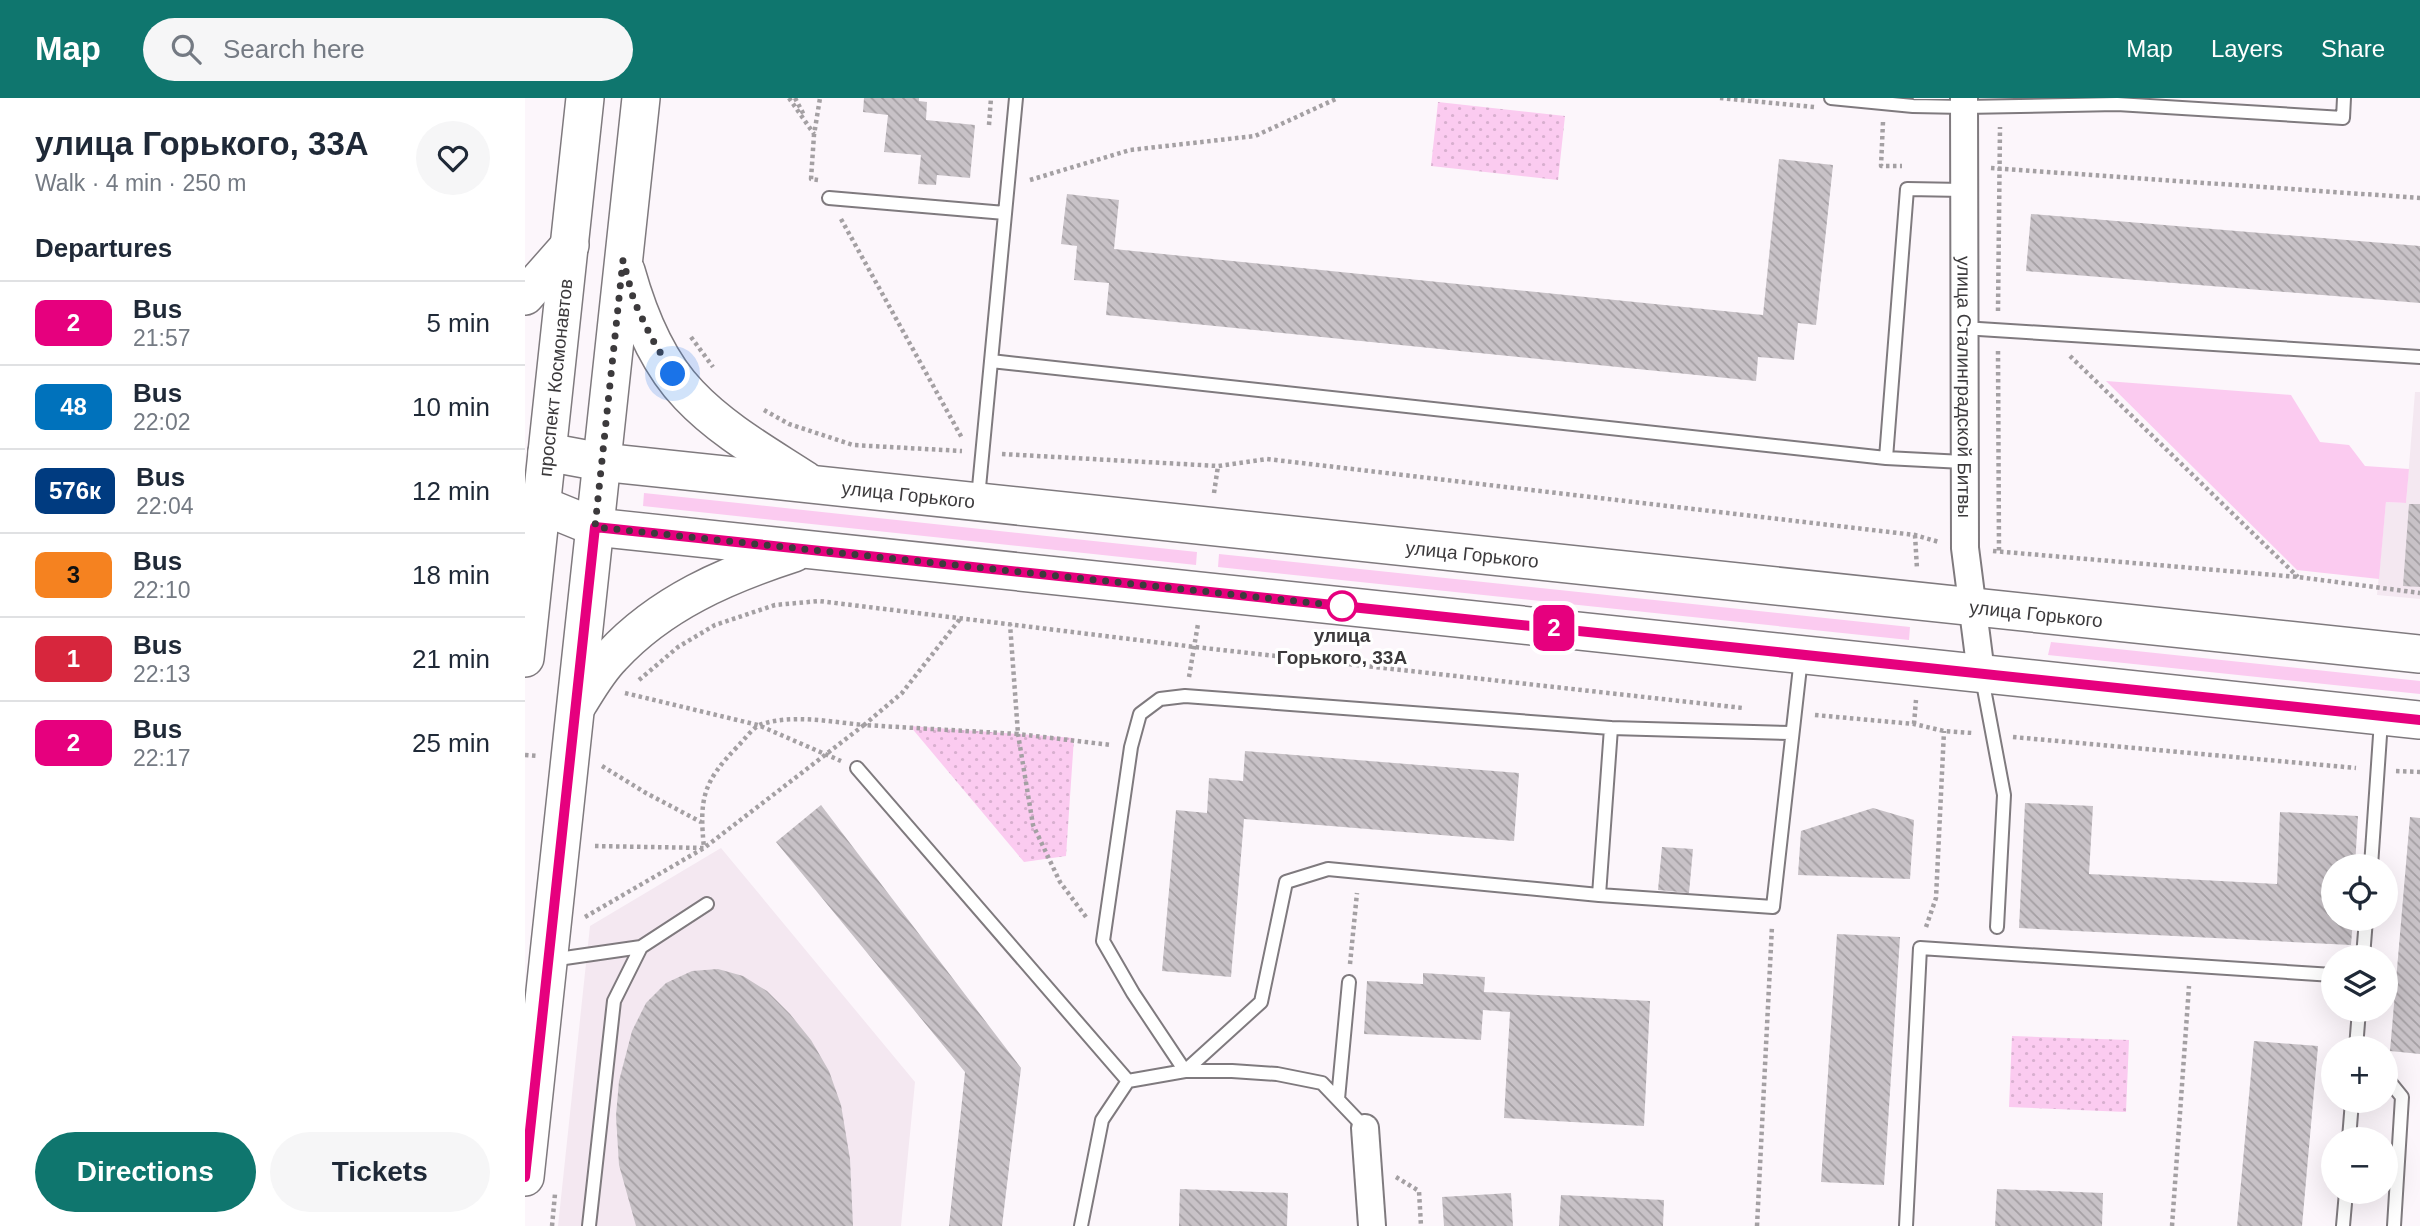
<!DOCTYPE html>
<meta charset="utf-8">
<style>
:root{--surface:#fff;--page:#f6f6f7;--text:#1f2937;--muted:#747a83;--line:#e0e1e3;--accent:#0f766e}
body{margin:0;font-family:Helvetica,sans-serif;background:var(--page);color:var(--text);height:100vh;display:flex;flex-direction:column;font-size:26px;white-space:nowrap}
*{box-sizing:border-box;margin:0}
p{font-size:23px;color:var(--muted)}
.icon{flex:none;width:38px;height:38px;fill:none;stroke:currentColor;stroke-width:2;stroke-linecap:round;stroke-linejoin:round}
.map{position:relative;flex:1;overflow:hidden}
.sheet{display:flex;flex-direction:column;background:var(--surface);width:525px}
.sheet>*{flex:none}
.badge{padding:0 14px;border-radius:10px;font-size:24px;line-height:46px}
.controls{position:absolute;left:1796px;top:756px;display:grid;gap:14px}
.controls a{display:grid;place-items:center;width:77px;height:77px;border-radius:50%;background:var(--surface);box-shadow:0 7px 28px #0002;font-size:35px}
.you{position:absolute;width:35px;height:35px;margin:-18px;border:5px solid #fff;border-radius:50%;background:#1a73e8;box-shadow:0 0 0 10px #1a73e833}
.map>.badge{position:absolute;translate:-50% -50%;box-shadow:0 0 0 4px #fff}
h2{padding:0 35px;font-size:26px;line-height:63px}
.round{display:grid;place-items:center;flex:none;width:74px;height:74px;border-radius:37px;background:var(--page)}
.head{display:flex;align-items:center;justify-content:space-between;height:119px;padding:0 35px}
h1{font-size:33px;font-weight:800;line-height:52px}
.button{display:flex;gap:14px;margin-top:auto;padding:14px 35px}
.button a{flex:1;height:80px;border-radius:42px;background:var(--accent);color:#fff;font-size:28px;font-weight:800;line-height:80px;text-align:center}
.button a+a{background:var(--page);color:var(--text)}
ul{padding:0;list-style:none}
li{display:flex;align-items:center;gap:21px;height:84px;padding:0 35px;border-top:2px solid var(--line)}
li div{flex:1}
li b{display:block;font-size:26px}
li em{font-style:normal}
li .badge{min-width:77px;font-weight:700;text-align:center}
header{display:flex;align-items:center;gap:42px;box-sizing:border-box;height:98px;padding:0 35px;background:var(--accent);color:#fff}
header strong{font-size:33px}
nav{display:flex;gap:38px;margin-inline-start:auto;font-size:24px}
.search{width:490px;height:63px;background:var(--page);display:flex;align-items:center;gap:18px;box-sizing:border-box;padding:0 24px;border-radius:38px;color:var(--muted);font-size:26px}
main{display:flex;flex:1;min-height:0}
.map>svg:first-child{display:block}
.built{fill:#f4e8f1}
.grass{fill:#fbcbf0}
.park{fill:url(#park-dots)}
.building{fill:url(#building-back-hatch)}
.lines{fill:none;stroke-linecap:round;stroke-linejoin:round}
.lane-casing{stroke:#7f7a7e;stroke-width:16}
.street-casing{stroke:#7f7a7e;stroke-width:30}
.secondary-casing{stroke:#7f7a7e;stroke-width:40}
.path{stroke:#a4a0a3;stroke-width:4.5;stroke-dasharray:3.5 3.5;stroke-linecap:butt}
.lane{stroke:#fff;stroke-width:12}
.street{stroke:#fff;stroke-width:26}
.secondary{stroke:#fff;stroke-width:37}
.line-casing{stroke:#fff;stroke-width:16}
.line{stroke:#e6007e;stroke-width:10}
.walk{stroke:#3c3a3c;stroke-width:7;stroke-dasharray:0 12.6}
.stop-dot{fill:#fff;stroke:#e6007e;stroke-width:3.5}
.labels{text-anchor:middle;stroke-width:6;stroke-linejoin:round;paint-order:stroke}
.street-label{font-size:19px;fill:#3c3a3c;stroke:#fff}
.stop-label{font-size:19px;font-weight:bold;fill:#3c3a3c;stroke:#fff}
</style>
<header>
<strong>Map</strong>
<div class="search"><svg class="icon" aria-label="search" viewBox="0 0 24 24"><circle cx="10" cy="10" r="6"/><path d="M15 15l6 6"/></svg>Search here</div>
<nav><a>Map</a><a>Layers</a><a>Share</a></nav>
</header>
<main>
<section class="sheet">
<div class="head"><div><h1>улица Горького, 33А</h1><p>Walk · 4 min · 250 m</p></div><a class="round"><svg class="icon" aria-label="heart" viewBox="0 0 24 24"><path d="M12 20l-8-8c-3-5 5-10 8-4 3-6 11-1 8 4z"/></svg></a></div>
<h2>Departures</h2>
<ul>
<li><span class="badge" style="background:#e6007e;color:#fff">2</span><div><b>Bus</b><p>21:57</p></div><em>5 min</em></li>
<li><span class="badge" style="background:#0072bc;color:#fff">48</span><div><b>Bus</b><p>22:02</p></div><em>10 min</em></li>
<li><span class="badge" style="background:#003b80;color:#fff">576к</span><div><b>Bus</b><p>22:04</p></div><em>12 min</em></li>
<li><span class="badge" style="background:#f58220;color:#111">3</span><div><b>Bus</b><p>22:10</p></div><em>18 min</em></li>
<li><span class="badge" style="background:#d7263d;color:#fff">1</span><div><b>Bus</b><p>22:13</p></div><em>21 min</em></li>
<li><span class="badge" style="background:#e6007e;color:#fff">2</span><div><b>Bus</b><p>22:17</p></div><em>25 min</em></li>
</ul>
<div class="button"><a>Directions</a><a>Tickets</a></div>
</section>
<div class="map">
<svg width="1895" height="1128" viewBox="0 0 1895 1128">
<defs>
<pattern id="park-dots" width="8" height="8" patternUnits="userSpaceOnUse" patternTransform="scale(1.75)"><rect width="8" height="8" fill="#fbcbf0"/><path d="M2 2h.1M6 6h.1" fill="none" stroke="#d8afcf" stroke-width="1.8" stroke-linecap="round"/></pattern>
<pattern id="building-back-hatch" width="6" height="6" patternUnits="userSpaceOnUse" patternTransform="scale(1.75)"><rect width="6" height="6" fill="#c8c2c7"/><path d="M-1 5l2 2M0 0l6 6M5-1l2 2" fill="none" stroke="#a49fa3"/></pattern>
</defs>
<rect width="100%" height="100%" fill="#fcf6fb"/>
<path class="built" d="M1890,294H1895V501L1852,497L1861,404L1881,405Z
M196,750L390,984L376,1128H33L65,828Z"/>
<path class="grass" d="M1581,283L1766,297L1795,344L1824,347L1840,368L1884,371L1881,405L1861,404L1854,481L1772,472Z
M119,395L672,454L671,467L118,408Z
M694,456L1385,529L1384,542L693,469Z
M1526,544L1895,583V596L1523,557Z"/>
<path class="park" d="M913,4L1040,18L1033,82L906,68Z
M385,628L549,640L541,758L499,764Z
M1487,938L1604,942L1601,1014L1484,1009Z"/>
<path class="building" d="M339,0H394V3L402,4L401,22L450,27L445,80L412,77L411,87L393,86L396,57L359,54L363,17L338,14Z
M1254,61L1308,67L1295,189L1291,227L1273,225L1269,262L1233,259L1231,283L581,217L584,185L549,182L552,148L536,146L542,96L594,102L589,151L1238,217Z
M1506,116L1895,148V205L1501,173Z
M1884,406H1895V489L1878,488Z
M720,653L994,675L989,743L719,721L706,879L637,873L651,712L682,715L684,680L718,683Z
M1500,705L1568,708L1564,776L1752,786L1755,714L1833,718L1830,768H1808V821H1828L1826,847L1494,830Z
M296,707L496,970L477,1128H424L440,974L251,744Z
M1348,710L1389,722L1385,781L1273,777L1276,733Z
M1885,719L1895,720V956L1865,953Z
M1137,749L1168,751L1164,795L1133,792Z
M1312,836L1375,839L1359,1087L1296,1084Z
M193,871L218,878L242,893L265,916L286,942L304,973L316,1007L325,1061L328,1128H111L94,1067L91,1018L94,983L107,933L121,905L141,885L167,873Z
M898,875L960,879L959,894L1125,903L1119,1028L979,1020L985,914L958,912L956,942L839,936L842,883L898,886Z
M1729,943L1793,948L1777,1128H1712Z
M655,1091L763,1095L762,1128H654Z
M1472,1091L1578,1095L1577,1128H1470Z
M986,1095L988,1128H919L917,1099Z
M1036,1097L1139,1102L1138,1128H1034Z"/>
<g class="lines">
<g class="lane-casing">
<path id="lane" d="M1306,0L1388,8L1439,9L1592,6L1818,20L1819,0
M304,100L480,115
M1438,230L1895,259
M466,263L1361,360L1438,364
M1361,360L1382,91L1439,92
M453,400L491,0
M1457,580L1479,697L1472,829
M1086,630L1266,635
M332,670L603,983
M1846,768L1856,623
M1074,797L1086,630L660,598L635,601L615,616L606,649L578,843L608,895L660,973L736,904L761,784L803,771L1074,797L1248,809L1276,560
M1838,859L1841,821
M26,862L116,849
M1831,950L1834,912
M1860,978L1877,999L1869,1128
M813,1001L824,884
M1824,1041L1827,1003
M64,1128L89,903L116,849L182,806
M556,1128L577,1022L603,983L660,973H707L752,976L797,985L840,1030
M1381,1128L1395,850L1808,877
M1818,1128L1821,1094"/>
</g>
<g class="street-casing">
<g id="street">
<path id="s1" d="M1439,0L1440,450L1456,575"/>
<path d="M840,1030L847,1128"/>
</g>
</g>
<g class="secondary-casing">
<g id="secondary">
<path d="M101,173C113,216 132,264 164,297C197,332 240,356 280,382"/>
<path d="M0,198L45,147"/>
<path id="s2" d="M22,354L76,364L1895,556"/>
<path d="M16,407L70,429L1895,622"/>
<path id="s3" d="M0,560L60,0"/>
<path d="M53,606C63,590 73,572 87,558C136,505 201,477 269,455"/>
<path d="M0,1079L116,0"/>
</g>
</g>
<path class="path" d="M264,0L289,36
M270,0L279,17
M1195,0L1289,9
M1358,24L1356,68H1377
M464,27L466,0
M1466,70L1895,100
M293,82L286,81L289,37L295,0
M505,82L605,52L730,38L813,0
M316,121L437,340
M1473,213L1475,29
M166,239L188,269
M1473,253L1474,454
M1545,258L1773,479
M239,312L264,326L328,347L437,353
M477,356L693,368L742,361L1390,437L1414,444
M689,395L693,368
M1390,437L1392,471
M1468,453L1773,479L1895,495
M664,579L673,526
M114,582L153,549L190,527L250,507L294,503L670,549L1218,610
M100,595L233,627L316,663
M1290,617L1389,626L1419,633L1448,635
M1389,626L1391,602
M1488,639L1831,670
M0,657L13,658
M77,668L121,695L176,724
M1871,673L1895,674
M70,748L179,750C174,700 178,684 213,648C220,641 228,629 237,626C269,616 306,624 339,627L377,595L435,521
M60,819L179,750L339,627L493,636L485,526
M561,819L535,784L508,727L493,636L586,647
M1401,829L1411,800L1419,633
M825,866L832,795
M871,1079L894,1093L896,1128
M27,1128L30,1096
M1232,1128L1247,828
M1647,1128L1664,888"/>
<use href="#lane" class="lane"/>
<use href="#street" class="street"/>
<use href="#secondary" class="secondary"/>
</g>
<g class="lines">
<g class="line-casing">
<path id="line" d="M0,1079L70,429L1895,622"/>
</g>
<use href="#line" class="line"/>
<path class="walk" d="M148,276L126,239L109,203L98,162L70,429L817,508"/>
</g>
<circle class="stop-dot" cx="817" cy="508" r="14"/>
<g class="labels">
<g class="street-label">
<text dy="7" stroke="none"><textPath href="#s3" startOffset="282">проспект Космонавтов</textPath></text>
<text dy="7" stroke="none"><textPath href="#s1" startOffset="289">улица Сталинградской Битвы</textPath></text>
<text dy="7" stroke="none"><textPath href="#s2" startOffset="364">улица Горького</textPath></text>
<text dy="7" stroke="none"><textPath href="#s2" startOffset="931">улица Горького</textPath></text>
<text dy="7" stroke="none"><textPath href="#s2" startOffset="1498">улица Горького</textPath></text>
</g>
<g class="stop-label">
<text x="817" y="544">улица<tspan x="817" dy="22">Горького, 33А</tspan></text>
</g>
</g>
</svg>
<div class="controls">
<a><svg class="icon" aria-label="locate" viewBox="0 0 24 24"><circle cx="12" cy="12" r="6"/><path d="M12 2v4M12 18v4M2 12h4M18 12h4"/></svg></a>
<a><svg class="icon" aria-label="layers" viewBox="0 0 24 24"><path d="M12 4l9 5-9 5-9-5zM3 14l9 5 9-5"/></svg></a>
<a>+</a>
<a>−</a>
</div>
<div class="you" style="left:148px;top:276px"></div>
<b class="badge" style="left:1029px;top:530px;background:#e6007e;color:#fff">2</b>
</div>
</main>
